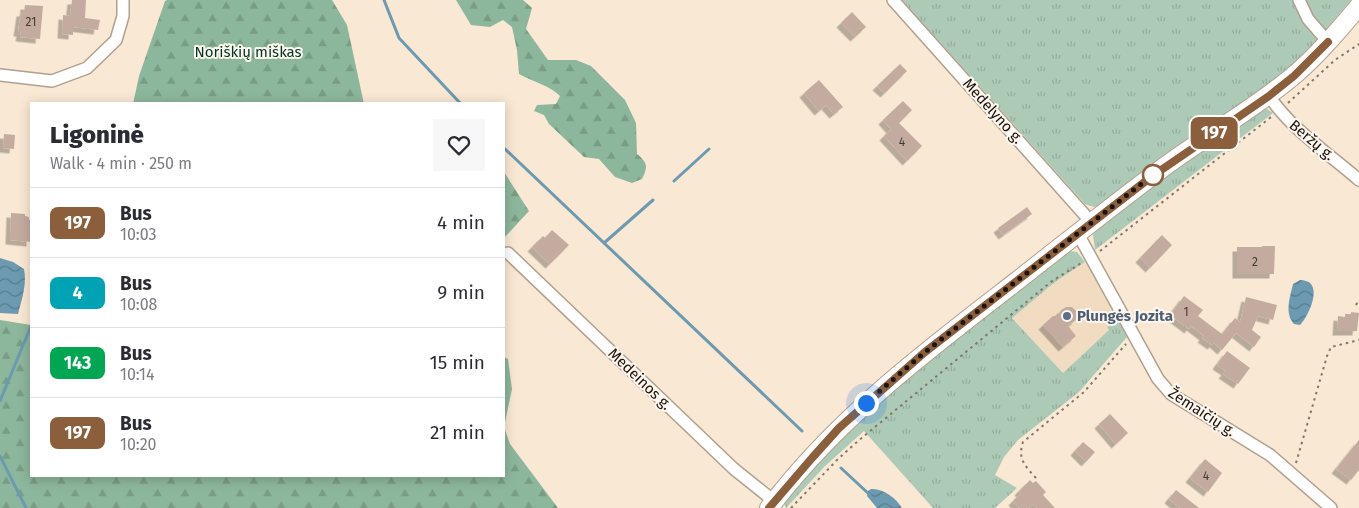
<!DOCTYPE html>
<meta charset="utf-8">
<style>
:root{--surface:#fff;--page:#f7f7f7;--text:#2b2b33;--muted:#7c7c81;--line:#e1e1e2}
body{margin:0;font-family:"Fira Sans",sans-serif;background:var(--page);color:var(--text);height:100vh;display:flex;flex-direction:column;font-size:19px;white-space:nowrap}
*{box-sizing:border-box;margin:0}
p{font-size:16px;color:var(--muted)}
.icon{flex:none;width:28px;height:28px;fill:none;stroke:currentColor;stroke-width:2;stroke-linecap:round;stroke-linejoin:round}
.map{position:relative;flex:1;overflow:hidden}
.side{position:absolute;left:30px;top:102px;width:475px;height:375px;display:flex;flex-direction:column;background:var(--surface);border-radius:0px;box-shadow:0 2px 12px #0003}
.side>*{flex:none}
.badge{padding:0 10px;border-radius:8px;font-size:18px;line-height:32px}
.you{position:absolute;width:25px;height:25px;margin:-12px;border:4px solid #fff;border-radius:50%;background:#1a73e8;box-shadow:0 0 0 8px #1a73e833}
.map>.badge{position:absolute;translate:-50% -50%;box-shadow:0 0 0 2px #fff}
.round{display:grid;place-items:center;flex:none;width:52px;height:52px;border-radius:0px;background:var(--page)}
.headline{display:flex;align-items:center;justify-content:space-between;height:85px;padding:0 20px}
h1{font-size:24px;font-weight:800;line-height:38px}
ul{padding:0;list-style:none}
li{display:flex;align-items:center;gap:15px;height:70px;padding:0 20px;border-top:1px solid var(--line)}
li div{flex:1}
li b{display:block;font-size:19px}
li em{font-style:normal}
li .badge{min-width:55px;font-weight:700;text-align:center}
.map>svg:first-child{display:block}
.built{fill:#f2dcc1}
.grass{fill:url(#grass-tufts)}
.forest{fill:url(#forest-firs)}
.water{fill:url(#water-waves)}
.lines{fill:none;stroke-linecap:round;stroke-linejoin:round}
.stream{stroke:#6c9ab0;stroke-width:3}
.building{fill:#c4ab9f;filter:url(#shadow)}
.minor-casing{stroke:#b0a08d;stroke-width:14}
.primary-casing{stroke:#b0a08d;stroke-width:20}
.path{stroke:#827769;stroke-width:2;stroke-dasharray:2.5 4;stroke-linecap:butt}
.minor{stroke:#fff;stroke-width:11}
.primary{stroke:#fff;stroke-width:18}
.line-casing{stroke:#fff;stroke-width:11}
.line{stroke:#8b5e3c;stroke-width:8}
.walk{stroke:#1a140c;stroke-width:5;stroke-dasharray:0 9}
.stop-dot{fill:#fff;stroke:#8b5e3c;stroke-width:2.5}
.service-dot{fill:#5c6f8a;stroke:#fef7ef;stroke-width:2}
.labels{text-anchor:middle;stroke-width:4;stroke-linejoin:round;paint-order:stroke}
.number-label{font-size:12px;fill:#443a31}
.park-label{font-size:15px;fill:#01381f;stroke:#fef7ef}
.street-label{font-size:15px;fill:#1a140c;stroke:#fef7ef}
.service-label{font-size:15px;font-weight:bold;fill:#4e5e75;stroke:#fef7ef;text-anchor:start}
</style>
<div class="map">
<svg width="1359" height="508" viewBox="0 0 1359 508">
<defs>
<pattern id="grass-tufts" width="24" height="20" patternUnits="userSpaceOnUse" patternTransform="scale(1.25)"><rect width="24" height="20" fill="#adcab7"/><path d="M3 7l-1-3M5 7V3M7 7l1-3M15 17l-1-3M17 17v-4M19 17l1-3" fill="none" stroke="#94ad9c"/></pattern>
<pattern id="forest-firs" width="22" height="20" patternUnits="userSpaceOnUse" patternTransform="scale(1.25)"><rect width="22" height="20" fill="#8db79c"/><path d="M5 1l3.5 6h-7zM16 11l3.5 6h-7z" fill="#799c85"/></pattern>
<pattern id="water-waves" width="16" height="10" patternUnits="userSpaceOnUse" patternTransform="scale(1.25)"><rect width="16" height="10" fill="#6c9ab0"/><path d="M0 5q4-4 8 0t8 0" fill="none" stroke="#587c8e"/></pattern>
<filter id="shadow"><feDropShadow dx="-4.5" dy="4.5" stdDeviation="0" flood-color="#0004"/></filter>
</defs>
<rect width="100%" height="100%" fill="#f9e8d3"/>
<path class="built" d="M1089,260L1117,318L1107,327L1109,330L1063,373L1012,317L1055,282Z"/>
<path class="grass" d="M902,0H1351L1312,46L1268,86L1101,206L1094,207L1085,204Z
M1267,109L1273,113L1095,250L1093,235L1096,230L1118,210L1247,118L1249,120L1261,111Z
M1068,251L1077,252L1085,262L1055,282L1012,318L1063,373L1109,330L1107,327L1117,318L1127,337L1079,392L1018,440L1004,457L995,475L1017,488L995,508H933L864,431L825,466L786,508L784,502L800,479L895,385Z"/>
<path class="forest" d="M167,0H332L347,25L364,104H133L139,76L165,1Z
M456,0H523L532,8L526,29L548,60H576L591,66L625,100L636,123L637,154C648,163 648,167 642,179L632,183L615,177L599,159L584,157L549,124L544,115L534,111L537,105L556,104L560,96C549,85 533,82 519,74L517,50L512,27L503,20L490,27L471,25Z
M504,172L529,211L504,238Z
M0,320L31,325V476H504V427L510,444L558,508H0Z
M504,357L508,359L512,389L504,427Z"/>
<path class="water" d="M0,258L13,262L24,269C27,284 22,299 18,314L0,313Z
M1300,280C1303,280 1309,281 1311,284C1319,294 1307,318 1300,325L1294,324C1284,313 1290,297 1293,284Z
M871,489C883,488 896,498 902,508H877L867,496L868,491Z"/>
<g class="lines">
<path class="stream" d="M384,0L399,38L461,104
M504,148L802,431
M674,181L709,149
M604,243L653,200
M0,401L31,326
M0,456L26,508
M841,468L870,495"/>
</g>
<path class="building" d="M72,0H86L85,18L100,20L98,30L73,27V35L62,34L63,15L70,16Z
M25,5L43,6L40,39L20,37L21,32H18L21,12H24Z
M852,12L866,27L855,37L841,23Z
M900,64L907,71L885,93L877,86Z
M819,80L843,107L834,114L826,105L819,111L804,93Z
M903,101L912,110L899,123L922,146L907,161L884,136L891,129L883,120Z
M4,134L15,135L14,149L3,148Z
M1027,207L1032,214L1003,235L998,228Z
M11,213L25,214V216L29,217V220H31V242L10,240Z
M552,230L569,245L550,264L532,247L543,236L545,238Z
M1162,235L1172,245L1150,268L1140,258Z
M1262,246H1275L1274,274H1237V247H1262Z
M1184,296L1203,310L1198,316L1222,334L1235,318L1240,322L1246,297L1277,305L1273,320L1258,316L1252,330L1261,337L1254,347L1236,333L1222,350L1214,343L1212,345L1202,338L1204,336L1191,326L1189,329L1170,315Z
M1066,307H1072L1076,311V320L1068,326L1076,336L1063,347L1043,325L1053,316H1058L1061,310Z
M1351,312L1359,313L1357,331H1337L1338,316L1345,317V314H1351Z
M1227,351L1250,368L1238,384L1223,374L1226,371L1217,365Z
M1110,414L1128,433L1116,444L1099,424Z
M1359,440V470L1351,480L1336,469Z
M1083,442L1095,452L1086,462L1075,451Z
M1205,459L1222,473L1208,492L1190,478Z
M1030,480L1033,483L1036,481L1046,492L1043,495L1055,508H1037L1033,504L1029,508H1019L1013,501L1021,493L1019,491Z
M1176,490L1199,508H1180L1169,499Z"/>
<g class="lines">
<g class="minor-casing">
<path id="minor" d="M893,0L1092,223
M1299,0L1308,19L1328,42
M0,75L52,81L87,68L116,40L123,16V0
M1269,96C1292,130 1328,153 1359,180
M1078,234L1158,379L1171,394L1270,455L1331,508
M508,253L734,469L774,501"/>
</g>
<g class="primary-casing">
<path id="primary" d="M769,508C836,419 925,352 1013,284C1063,245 1113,205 1164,167C1206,136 1252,110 1292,77C1317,56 1338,31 1359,6"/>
</g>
<path class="path" d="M1288,103L1335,60L1359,44
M1100,251L1271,117
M1356,305L1359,300
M1296,463L1327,356L1331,347L1359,340
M1036,478C1026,467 1017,459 1023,442L1084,392L1126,344
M791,508L838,459L858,441L1052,281L1083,262"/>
<use href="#minor" class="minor"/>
<use href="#primary" class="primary"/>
</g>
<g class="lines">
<g class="line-casing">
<path id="line" d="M769,508L812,458L839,428L925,352L1151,177L1269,96L1294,76L1328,42"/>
</g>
<use href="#line" class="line"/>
<path class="walk" d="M866,403L925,352L1153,175"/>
</g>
<circle class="stop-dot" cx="1153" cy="175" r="10"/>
<circle class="service-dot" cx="1067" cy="316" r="5"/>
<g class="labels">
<g class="number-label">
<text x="31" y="26">21</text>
<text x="902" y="146">4</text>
<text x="1255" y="266">2</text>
<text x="1186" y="316">1</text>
<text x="1206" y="480">4</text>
</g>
<g class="park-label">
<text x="248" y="57">Noriškių miškas</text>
</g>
<g class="street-label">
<text transform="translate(993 111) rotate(48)" y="5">Medelyno g.</text>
<text transform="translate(1312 140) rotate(40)" y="5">Beržų g.</text>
<text transform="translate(640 379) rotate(44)" y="5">Medeinos g.</text>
<text transform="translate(1202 412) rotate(33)" y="5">Žemaičių g.</text>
</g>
<g class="service-label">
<text x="1077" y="321">Plungės Jozita</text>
</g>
</g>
</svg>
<div class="you" style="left:866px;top:403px"></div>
<b class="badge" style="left:1214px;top:133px;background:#8b5e3c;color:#fff">197</b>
<section class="side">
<div class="headline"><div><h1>Ligoninė</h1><p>Walk · 4 min · 250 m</p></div><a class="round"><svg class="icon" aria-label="heart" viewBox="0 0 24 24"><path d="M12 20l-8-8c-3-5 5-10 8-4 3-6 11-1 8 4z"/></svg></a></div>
<ul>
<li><span class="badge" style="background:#8b5e3c;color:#fff">197</span><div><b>Bus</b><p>10:03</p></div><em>4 min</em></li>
<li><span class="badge" style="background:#00a3b4;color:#fff">4</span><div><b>Bus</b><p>10:08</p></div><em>9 min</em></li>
<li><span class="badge" style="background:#00a651;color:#fff">143</span><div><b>Bus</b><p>10:14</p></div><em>15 min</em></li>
<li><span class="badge" style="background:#8b5e3c;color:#fff">197</span><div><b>Bus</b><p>10:20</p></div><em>21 min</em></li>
</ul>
</section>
</div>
